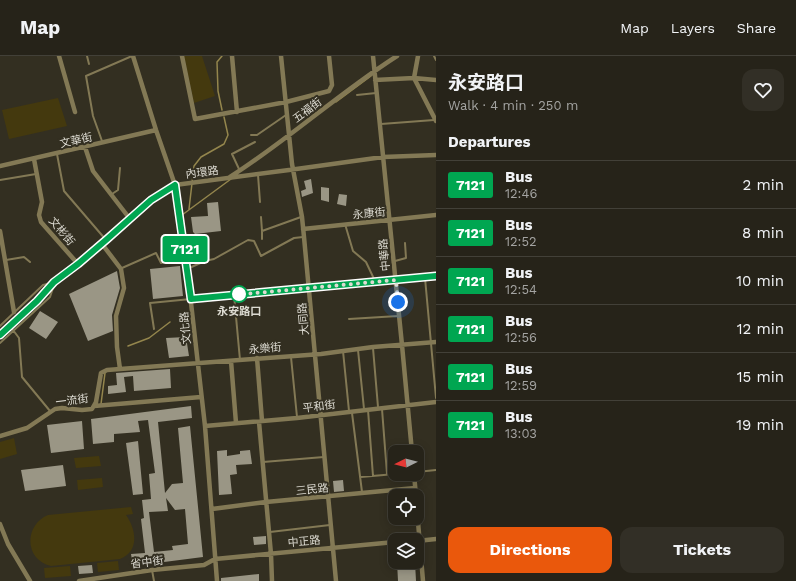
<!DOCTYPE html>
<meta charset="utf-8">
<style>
:root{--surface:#262319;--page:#322f26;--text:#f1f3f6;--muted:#a4a4a2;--line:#424038;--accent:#ea580c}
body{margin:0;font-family:"Work Sans","Noto Sans TC",sans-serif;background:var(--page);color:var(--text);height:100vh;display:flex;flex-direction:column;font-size:15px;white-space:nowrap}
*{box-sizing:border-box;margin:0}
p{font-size:13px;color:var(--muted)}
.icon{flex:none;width:22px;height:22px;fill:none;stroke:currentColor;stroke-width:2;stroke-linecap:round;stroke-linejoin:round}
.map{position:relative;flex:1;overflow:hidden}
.side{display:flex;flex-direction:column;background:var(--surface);width:360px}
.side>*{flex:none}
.badge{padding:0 8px;border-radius:3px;font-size:14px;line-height:26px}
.needle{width:26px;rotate:264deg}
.buttons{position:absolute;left:388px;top:389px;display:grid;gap:8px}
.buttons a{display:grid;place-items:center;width:36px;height:36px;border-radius:8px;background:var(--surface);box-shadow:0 2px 10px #0003,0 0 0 1px var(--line);font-size:20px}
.you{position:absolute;width:20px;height:20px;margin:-10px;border:3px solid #fff;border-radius:50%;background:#1a73e8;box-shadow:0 0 0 6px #1a73e833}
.map>.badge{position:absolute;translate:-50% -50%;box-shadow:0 0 0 2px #fff}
h2{padding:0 12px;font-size:15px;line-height:36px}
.round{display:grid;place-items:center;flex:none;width:42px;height:42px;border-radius:12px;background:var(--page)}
.summary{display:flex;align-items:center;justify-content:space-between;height:68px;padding:0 12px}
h1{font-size:19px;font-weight:700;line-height:30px}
.primary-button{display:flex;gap:8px;margin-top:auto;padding:8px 12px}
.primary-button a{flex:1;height:46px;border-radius:12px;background:var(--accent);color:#fff;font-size:16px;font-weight:700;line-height:46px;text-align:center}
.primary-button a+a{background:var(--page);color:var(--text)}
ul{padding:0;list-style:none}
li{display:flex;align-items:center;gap:12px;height:48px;padding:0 12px;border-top:1px solid var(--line)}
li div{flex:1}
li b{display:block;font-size:15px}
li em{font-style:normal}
li .badge{min-width:44px;font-weight:700;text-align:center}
header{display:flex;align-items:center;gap:24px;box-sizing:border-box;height:56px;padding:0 20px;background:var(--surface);border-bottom:1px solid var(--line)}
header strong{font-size:19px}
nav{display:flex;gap:22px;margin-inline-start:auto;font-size:14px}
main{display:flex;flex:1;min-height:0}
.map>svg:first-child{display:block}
.green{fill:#44390e}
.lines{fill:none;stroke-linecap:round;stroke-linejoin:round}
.stream{stroke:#94864d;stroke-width:1.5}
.building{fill:#9a9685;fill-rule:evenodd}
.service{stroke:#837955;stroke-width:2}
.minor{stroke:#837955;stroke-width:4.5}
.line-casing{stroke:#fff;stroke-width:9}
.line{stroke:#00a651;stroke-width:6}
.walk{stroke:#dddbd2;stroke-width:4;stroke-dasharray:0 7.2}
.stop-dot{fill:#fff;stroke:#00a651;stroke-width:2}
.labels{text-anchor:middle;stroke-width:4;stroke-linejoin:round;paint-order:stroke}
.street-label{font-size:11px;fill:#dddbd2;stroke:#332f21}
.stop-label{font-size:11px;font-weight:bold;fill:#dddbd2;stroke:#332f21}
</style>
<header>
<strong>Map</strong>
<nav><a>Map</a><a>Layers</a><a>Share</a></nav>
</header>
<main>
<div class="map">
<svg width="436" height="525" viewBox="0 0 436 525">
<rect width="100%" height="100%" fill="#332f21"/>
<path class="green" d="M184,0H202L215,40L194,47Z
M58,42L67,70L9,83L2,54Z
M14,382L17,398L0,403V386Z
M99,400L101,410L76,412L74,402Z
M102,422L103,431L78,434L77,424Z
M131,451L133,458L126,459C136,473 140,495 120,503L51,510C24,504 24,469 48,459Z
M118,505L119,514L98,516L97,507Z
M70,510L71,520L45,522L44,512Z"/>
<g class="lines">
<path class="stream" d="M222,0L217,6L218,35L222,54
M336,46L371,20
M189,153L194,110L201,101L224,88L228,79L224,61
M182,159L231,123
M128,290L149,282L170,266
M101,348L105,317"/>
</g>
<path class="building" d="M311,123L313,137L302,141L301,135L306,133L304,125Z
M321,131L329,132V146L321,144Z
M339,138L347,139L346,150L337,148Z
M218,146L221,175L195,178L193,176L191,161L208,160L207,147Z
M180,210L183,240L153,243L150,213Z
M117,215L120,232L112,259L113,275L88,285L69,238Z
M40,255L58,266L46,283L29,272Z
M186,281L189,300L169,302L166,282Z
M170,313L171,332L134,335L133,320L124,321L126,336L108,338V330L117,329L116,317Z
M191,350L192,362L158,366L165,437L172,428L183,427L178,372L190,370L203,501L133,510L131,498L145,497L141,463L144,462L142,444L151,443L149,418L155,417L148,364L138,365L140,376L114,378V386L93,388L91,363ZM166,442L175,454L185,453L188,488L172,490L173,494L154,496L149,456L168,455Z
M82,365L84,393L51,397L47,369Z
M138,385L143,438L133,439L126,387Z
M227,394V400L240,398V395L250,394L252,408L236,409L237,418L230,419L232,438L219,439L217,395Z
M63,409L66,430L25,435L21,414Z
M343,424L344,435L334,436L333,425Z
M266,480V488L254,489L253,481Z
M397,506H415L416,525H398Z
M92,509L93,517L79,518L78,510Z
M259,518V525H221V522Z"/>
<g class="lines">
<path class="service" d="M87,0L89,8
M434,0L436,4
M357,39L376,37
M381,68L434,64
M251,79H257L286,59
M102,85L93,60L86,20L132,0
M57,98L64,135L106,184
M239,113L232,98L255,86
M258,119L260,146
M0,124L36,118
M112,138L118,134L120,112
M261,161L262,175L301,161
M345,168L353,195L366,206L375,225
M262,183V175
M6,204L24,201L30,206
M395,205L406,202L405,187
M122,212L156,197L161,207L184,203
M187,213L205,205L214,203L248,184L254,185L261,200L294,182L303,181
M425,222L436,342
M234,239L240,304
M349,263L398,260
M0,270L43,229L51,227
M154,273L150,247L191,243
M13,274L19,282L22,321L50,355
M0,287L50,241L54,229
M373,292L378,351
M358,294L364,353
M343,295L349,355
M291,301L297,361
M382,353L387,418
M368,354L373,420
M352,357L362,436
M263,406L324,401
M417,416L436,414
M361,421L395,418
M270,476L330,469
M152,514L154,525"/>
<path class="minor" d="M59,0L75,56
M133,0L156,74L175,129L180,161L190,238L205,370L217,525
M182,0L195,63L286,46L329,35L332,29L329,0
M232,0L237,56
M281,0L292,108L302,161L304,181L336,525
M373,0L402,289L412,396
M418,0L414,22L436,65
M375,24L414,22L436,24
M85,91L93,115L130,163
M34,103L42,146L39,159L41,166L78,208
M0,110L156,74
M230,121C288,84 339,37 397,0
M303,173L436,159
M0,175L14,256
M102,188L121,213L124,232L116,260L117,291L120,313
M191,243L436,220
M0,279L37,245L54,226L78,208L106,185L151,144L175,129L289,114L383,101L436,99
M257,302L262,365
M231,305L236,367
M94,350L201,341
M259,366L271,498L272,525
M205,370L297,362L436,346
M0,380L27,372L55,353L62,352L82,354L92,353L96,346L101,317L107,314L321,298L373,291L436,286
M414,418L416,440
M212,453L266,446L415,432
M417,454L423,525
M0,468L8,488L30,525
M417,485L436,483
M79,525L152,514L204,509L215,503L395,486"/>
</g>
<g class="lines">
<g class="line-casing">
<path id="line" d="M0,279L37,245L54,226L78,208L106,184L151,144L175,129L191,243L436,220"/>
</g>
<use href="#line" class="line"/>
<path class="walk" d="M239,238L234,239L396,224L398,246"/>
</g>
<circle class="stop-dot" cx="239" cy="238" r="8"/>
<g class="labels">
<g class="street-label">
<text transform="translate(307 54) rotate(-37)" y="4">五福街</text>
<text transform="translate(76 84) rotate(-13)" y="4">文華街</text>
<text transform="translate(202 116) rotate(-7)" y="4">內環路</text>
<text transform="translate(369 157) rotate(-6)" y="4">永康街</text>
<text transform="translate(62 175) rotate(50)" y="4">文彬街</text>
<text transform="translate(384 199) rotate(-95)" y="4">中華路</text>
<text transform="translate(303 263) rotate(-95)" y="4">大同路</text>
<text transform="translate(185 272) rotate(-95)" y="4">文化路</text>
<text transform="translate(265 292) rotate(-5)" y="4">永樂街</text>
<text transform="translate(72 344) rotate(-7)" y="4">一流街</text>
<text transform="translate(319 350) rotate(-7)" y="4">平和街</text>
<text transform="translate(312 433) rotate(-6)" y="4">三民路</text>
<text transform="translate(304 485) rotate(-5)" y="4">中正路</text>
<text transform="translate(147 506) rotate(-7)" y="4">省中街</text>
</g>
<g class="stop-label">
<text x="239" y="259">永安路口</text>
</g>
</g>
</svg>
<div class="buttons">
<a><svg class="needle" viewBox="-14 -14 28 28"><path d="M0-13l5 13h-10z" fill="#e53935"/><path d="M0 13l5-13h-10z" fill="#a4a4a2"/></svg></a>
<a><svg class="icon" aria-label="locate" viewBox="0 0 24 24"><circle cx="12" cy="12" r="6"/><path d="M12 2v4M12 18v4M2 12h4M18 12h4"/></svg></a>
<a><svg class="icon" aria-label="layers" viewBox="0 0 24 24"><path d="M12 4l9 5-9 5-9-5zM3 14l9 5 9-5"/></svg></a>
</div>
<div class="you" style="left:398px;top:246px"></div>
<b class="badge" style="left:185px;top:193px;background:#00a651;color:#fff">7121</b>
</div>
<section class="side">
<div class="summary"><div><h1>永安路口</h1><p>Walk · 4 min · 250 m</p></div><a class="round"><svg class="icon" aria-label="heart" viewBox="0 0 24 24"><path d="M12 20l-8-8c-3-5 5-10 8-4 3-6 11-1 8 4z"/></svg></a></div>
<h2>Departures</h2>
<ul>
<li><span class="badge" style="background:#00a651;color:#fff">7121</span><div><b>Bus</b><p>12:46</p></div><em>2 min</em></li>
<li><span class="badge" style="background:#00a651;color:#fff">7121</span><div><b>Bus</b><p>12:52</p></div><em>8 min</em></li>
<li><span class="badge" style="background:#00a651;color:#fff">7121</span><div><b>Bus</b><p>12:54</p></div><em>10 min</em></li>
<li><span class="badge" style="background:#00a651;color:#fff">7121</span><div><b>Bus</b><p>12:56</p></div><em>12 min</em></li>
<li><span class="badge" style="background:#00a651;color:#fff">7121</span><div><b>Bus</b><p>12:59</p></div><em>15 min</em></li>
<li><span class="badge" style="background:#00a651;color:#fff">7121</span><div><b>Bus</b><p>13:03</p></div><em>19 min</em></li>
</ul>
<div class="primary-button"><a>Directions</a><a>Tickets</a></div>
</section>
</main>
